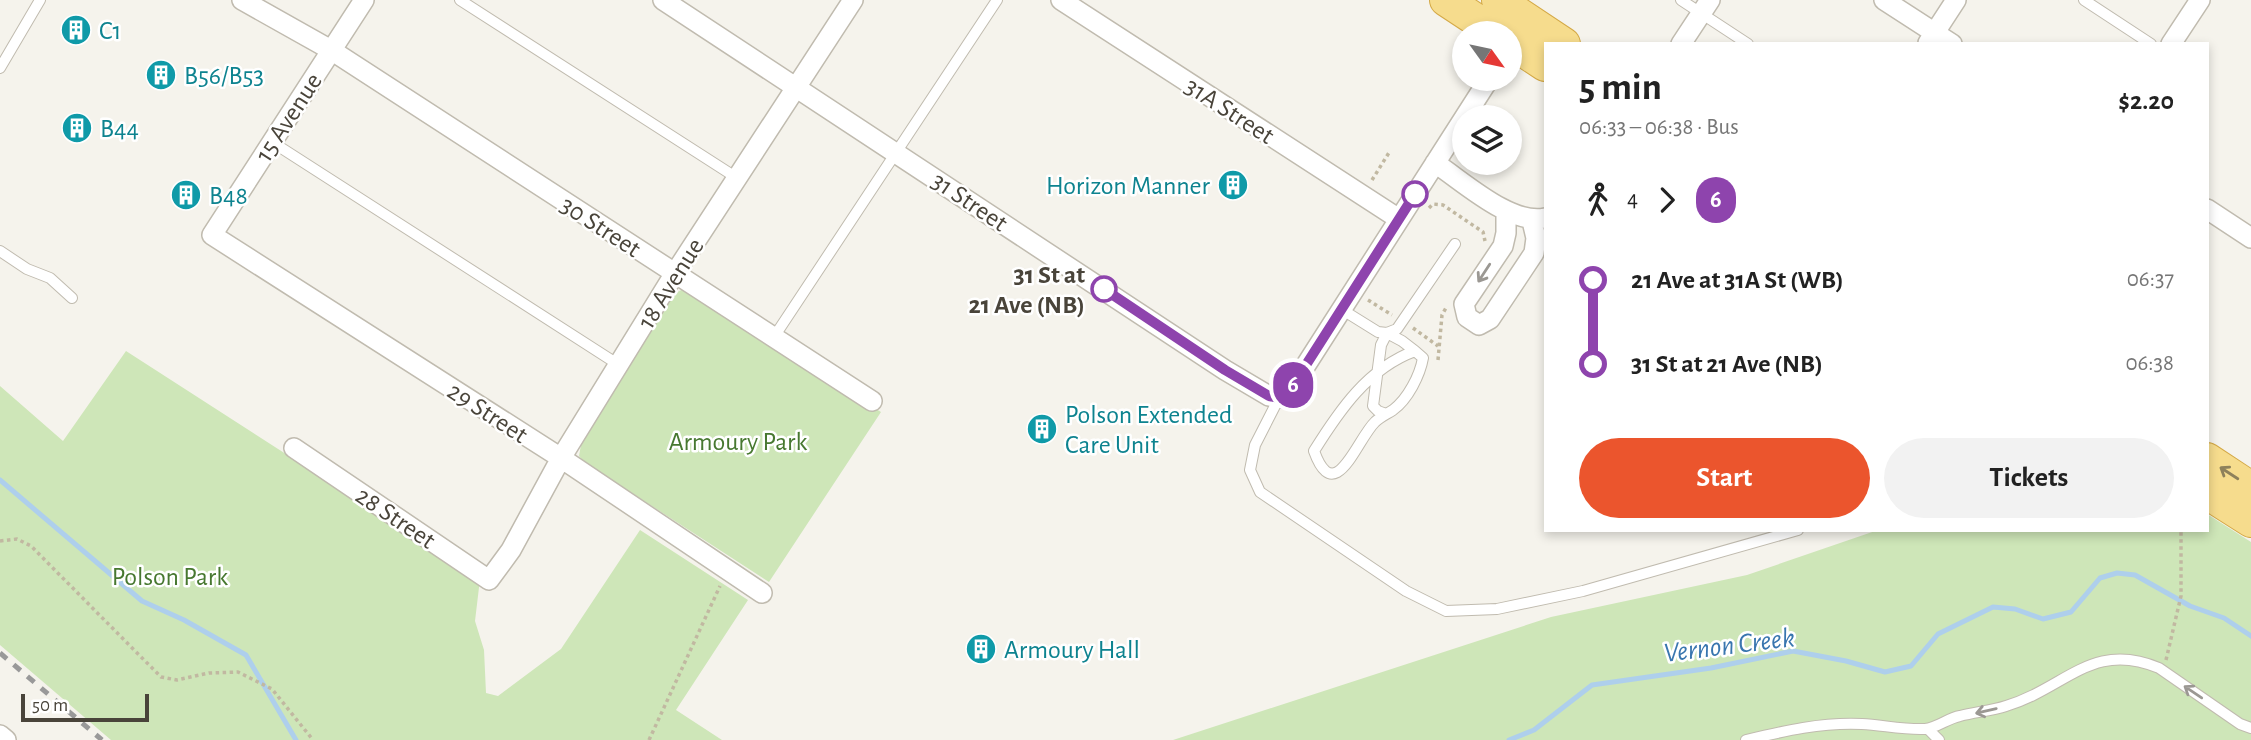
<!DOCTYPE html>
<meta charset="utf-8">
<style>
:root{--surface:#fff;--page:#f2f2f2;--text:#222;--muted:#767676;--accent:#eb552d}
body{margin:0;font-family:"Alegreya Sans",sans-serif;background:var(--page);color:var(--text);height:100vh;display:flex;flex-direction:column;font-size:26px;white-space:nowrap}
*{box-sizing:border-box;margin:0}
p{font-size:23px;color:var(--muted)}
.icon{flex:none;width:38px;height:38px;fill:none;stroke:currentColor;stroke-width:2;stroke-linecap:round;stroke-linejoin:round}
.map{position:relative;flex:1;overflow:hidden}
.sheet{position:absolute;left:1544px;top:42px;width:665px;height:490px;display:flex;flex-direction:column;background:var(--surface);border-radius:0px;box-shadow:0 4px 10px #0003}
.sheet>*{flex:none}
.badge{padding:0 14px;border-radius:23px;font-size:24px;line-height:46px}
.needle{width:46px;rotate:123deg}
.buttons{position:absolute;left:1452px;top:21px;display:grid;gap:14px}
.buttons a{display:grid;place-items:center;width:70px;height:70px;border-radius:50%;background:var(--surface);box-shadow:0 4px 10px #0003;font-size:35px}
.scale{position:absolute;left:21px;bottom:18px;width:128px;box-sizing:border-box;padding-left:7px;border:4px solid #49443a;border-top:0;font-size:19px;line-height:24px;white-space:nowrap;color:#49443a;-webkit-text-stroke:5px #fff;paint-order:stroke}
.map>.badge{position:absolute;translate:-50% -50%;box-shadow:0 0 0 4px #fff}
.legs{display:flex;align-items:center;gap:10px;height:77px;padding:0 35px;font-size:23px}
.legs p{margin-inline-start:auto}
.overview{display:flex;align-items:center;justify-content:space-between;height:119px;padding:0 35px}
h1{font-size:38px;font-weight:700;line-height:52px}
.primary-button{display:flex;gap:14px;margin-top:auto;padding:14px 35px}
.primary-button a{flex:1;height:80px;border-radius:42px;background:var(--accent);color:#fff;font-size:28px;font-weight:700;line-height:80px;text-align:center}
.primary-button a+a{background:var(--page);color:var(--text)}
ul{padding:0 35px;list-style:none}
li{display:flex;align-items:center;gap:24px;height:84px;font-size:26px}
li i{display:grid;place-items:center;width:10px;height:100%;margin:0 9px;background:currentColor}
li i::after{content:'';width:18px;height:18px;margin:-9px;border:5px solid;border-radius:50%;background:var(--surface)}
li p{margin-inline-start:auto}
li:first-child i{background:linear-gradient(#0000 50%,currentColor 0)}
li:last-child i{background:linear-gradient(currentColor 50%,#0000 0)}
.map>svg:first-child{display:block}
.green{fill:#cee6b8}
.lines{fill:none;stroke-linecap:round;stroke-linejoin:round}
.stream{stroke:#aecfec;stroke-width:5}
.service-casing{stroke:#c0bbaf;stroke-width:12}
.minor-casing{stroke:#c0bbaf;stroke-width:22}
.trunk-casing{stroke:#d4a947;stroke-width:34}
.path{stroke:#c1b8a1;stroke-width:3.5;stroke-dasharray:3.5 3.5;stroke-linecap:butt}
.service{stroke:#fff;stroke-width:10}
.minor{stroke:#fff;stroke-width:19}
.trunk{stroke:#f6dc8d;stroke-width:32}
.rail{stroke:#999;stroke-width:5;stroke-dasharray:9 9;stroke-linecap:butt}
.oneway{stroke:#9b9893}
.oneway2{stroke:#8e815b}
.line-1-casing{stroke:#fff;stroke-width:16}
.line-1{stroke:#8e44ad;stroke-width:10}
.stop-1-dot{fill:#fff;stroke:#8e44ad;stroke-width:3.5}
.labels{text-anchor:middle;stroke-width:5;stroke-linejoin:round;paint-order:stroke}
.culture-label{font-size:26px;fill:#0d838f;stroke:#fff;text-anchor:start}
.street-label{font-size:26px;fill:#49443a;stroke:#fff}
.stop-label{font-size:26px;font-weight:bold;fill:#49443a;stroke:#fff;text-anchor:end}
.park-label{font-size:26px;fill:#477830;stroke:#fff}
.water-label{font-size:28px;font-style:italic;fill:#3976af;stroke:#fff}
</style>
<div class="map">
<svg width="2251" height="740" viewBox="0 0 2251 740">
<rect width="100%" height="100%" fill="#f5f3ec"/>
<path class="green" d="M683,289L881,412L769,582L584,462L579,456L581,445L674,294Z
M126,351L480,579L475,621L484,650L486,693L498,696L561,649L640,530L748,600L676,710L722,740H111L0,645V386L63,441Z
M2207,514L2251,542V740H1173L1551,617L1747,575L1878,530H2207Z"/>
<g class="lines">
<path class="stream" d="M0,480L142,601L184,620L246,655L296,740
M1509,740L1534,730L1592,685L1711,668L1793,651L1846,661L1885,672L1911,666L1938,634L1993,607L2015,609L2043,619L2071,612L2100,578L2117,573L2135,575L2190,606L2224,618L2251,636"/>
<g class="service-casing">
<path id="service" d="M460,0L737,178
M1681,0L1748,44
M2084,0L2151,44
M0,68L40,0
M272,142L619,365
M0,251L27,269L50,278L72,298
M1341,309L1378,332L1387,333L1402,341L1415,351
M774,337L997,0
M1415,351L1423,358C1420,375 1408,399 1393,410C1387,414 1380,417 1375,422C1357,439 1335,509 1314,451C1339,411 1368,368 1415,351Z
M1279,398L1255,445L1250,470L1260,492L1406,591L1446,611L1497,609L1583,591L1798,530
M1386,414L1378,411L1373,406L1381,345L1387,333L1397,329L1455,244
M1928,729L1939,740
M1746,740C1784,731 1822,722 1862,724C1882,725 1904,730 1925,729C1937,728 1948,718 1960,716C1975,712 1991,711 2006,706C2066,688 2092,640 2159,668L2240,724L2251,728"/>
</g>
<g class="minor-casing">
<path id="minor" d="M242,0L331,50L872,401
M364,0L212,235L561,458L762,593
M663,0L1225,370L1269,396L1279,398L1290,390L1489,79
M1061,0L1399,219
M1884,0L1952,44
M1928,43L1956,0
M1681,44L1710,0
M2171,44L2200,0
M1435,163C1464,182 1510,225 1545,218
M2207,209L2251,238
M1506,211V233L1503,246L1464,304L1467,317L1479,325L1490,319L1534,253L1536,238L1532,221
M294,448L489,580L511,550L561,458L675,273L853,0
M0,735L6,740"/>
</g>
<g class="trunk-casing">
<path id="trunk" d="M1446,0L1496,33
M1498,0L1564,44
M1510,42L1545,65
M2207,459L2251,488
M2207,493L2251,521"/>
</g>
<path class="path" d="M1372,180L1390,151
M1429,208L1433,204L1443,205L1483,232L1485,241
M1368,300L1392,315
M1413,328L1438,346
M1438,360L1442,315L1447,306
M0,541L17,539L31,546L161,677L177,680L209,673L238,672L272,689L313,740
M2166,660L2181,596V530
M649,740L720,586"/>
<use href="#service" class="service"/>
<use href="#minor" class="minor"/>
<use href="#trunk" class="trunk"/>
<path class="rail" d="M0,653L102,740"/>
</g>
<defs><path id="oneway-shaft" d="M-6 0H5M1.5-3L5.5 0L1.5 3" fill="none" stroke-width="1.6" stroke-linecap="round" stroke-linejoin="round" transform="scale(1.75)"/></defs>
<g class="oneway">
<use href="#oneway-shaft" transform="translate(1484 273) rotate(123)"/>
<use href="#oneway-shaft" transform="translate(2193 692) rotate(-146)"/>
<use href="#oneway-shaft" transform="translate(1986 711) rotate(167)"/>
</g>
<use class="oneway2" href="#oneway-shaft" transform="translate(2229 473) rotate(-147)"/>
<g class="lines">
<g class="line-1-casing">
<path id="line-1" d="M1104,289L1225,370L1269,396L1279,398L1290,390L1415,194"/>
</g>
<use href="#line-1" class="line-1"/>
</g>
<defs>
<g id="building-disc" transform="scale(1.575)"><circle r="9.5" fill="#0f9aa8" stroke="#fff"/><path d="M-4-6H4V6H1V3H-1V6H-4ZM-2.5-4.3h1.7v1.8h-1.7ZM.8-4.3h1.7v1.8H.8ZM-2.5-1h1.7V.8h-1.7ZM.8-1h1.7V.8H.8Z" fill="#fff"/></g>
</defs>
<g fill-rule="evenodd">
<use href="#building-disc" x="76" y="30"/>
<use href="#building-disc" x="161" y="75"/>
<use href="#building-disc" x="77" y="128"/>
<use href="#building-disc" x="1233" y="185"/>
<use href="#building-disc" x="186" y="195"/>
<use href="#building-disc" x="1042" y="429"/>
<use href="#building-disc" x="981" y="649"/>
</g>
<g class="stop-1-dot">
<circle cx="1415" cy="194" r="12"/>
<circle cx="1104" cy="289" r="12"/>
</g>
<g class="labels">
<g class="culture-label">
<text x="99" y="39">C1</text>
<text x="184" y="84">B56/B53</text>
<text x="100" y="137">B44</text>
<text x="1210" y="194" text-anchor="end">Horizon Manner</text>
<text x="209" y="204">B48</text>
<text x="1065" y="423">Polson Extended<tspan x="1065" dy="30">Care Unit</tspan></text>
<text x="1004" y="658">Armoury Hall</text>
</g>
<g class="street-label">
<text transform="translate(1230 110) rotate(33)" y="9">31A Street</text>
<text transform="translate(288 117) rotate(-57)" y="9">15 Avenue</text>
<text transform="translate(970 201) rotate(34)" y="9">31 Street</text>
<text transform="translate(601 226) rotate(33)" y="9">30 Street</text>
<text transform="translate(670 283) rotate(-58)" y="9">18 Avenue</text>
<text transform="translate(488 412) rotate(33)" y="9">29 Street</text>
<text transform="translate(396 517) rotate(34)" y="9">28 Street</text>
</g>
<g class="stop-label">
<text x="1085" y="283">31 St at<tspan x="1085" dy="30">21 Ave (NB)</tspan></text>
</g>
<g class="park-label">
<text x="738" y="450">Armoury Park</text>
<text x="170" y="585">Polson Park</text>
</g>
<g class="water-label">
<text transform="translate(1729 644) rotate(-7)" y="10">Vernon Creek</text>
</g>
</g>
</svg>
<div class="buttons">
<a><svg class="needle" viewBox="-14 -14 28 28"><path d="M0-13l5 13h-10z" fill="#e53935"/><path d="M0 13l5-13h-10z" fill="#767676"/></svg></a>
<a><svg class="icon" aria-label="layers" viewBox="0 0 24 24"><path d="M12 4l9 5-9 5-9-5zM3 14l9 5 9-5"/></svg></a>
</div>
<div class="scale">50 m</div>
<b class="badge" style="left:1293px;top:385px;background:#8e44ad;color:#fff">6</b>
<section class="sheet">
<div class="overview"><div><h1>5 min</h1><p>06:33 – 06:38 · Bus</p></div><b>$2.20</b></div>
<div class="legs"><svg class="icon" aria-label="walk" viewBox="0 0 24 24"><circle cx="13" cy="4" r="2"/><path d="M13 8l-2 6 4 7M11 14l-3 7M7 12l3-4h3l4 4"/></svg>4<svg class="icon" aria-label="forward" viewBox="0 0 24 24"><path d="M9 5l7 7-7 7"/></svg><b class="badge" style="background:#8e44ad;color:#fff">6</b></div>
<ul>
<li><i style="color:#8e44ad"></i><b>21 Ave at 31A St (WB)</b><p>06:37</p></li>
<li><i style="color:#8e44ad"></i><b>31 St at 21 Ave (NB)</b><p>06:38</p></li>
</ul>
<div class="primary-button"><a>Start</a><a>Tickets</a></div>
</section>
</div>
